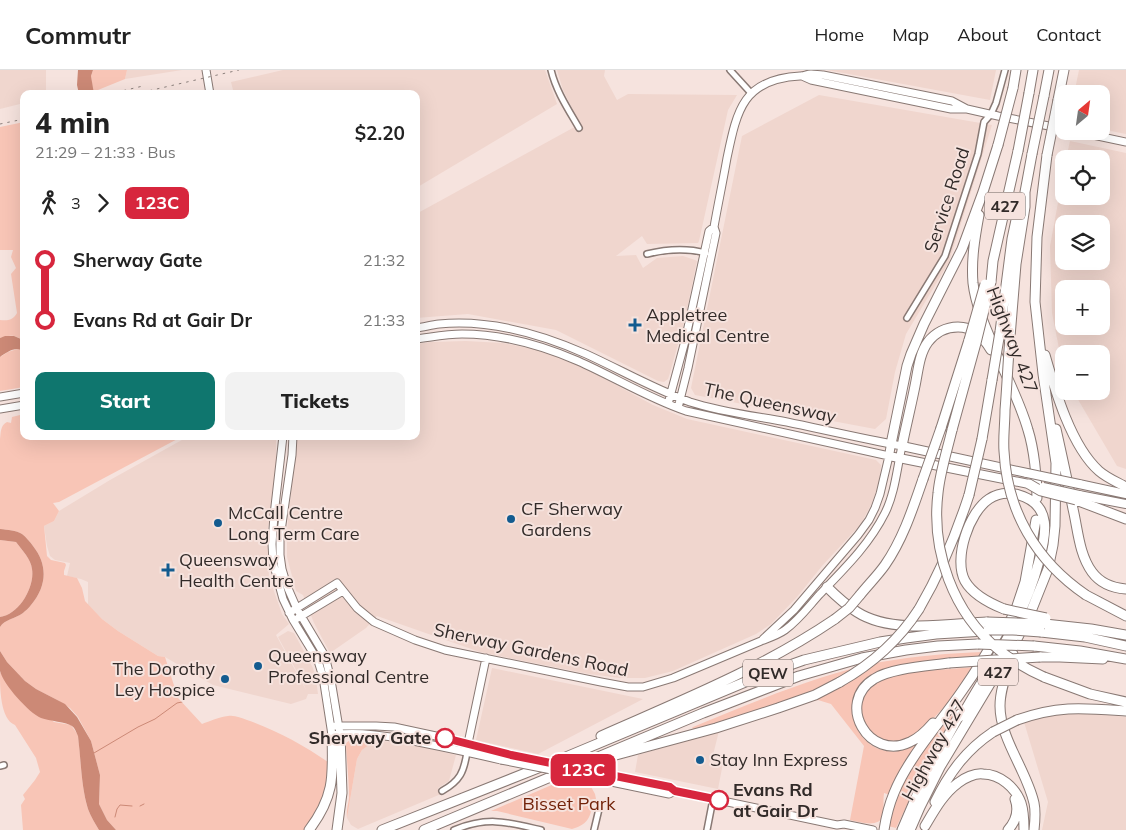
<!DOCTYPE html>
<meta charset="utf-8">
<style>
:root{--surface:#fff;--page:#f2f2f2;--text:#222;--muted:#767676;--line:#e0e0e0;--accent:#0f766e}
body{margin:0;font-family:Mulish,sans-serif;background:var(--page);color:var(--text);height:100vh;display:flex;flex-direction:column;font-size:19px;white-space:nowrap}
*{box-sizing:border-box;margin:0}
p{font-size:16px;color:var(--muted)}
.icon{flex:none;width:28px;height:28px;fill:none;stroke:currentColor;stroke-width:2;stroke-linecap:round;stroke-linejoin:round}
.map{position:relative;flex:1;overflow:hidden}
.side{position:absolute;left:20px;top:20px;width:400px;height:350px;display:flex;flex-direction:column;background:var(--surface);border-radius:10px;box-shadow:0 5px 20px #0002}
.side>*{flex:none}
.badge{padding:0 10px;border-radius:8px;font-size:18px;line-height:32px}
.needle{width:32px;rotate:29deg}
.buttons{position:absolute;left:1055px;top:15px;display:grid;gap:10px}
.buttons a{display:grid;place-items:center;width:55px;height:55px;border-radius:10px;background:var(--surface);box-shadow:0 5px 20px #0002;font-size:25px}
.map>.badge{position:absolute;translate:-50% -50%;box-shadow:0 0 0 2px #fff}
.legs{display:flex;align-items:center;gap:8px;height:55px;padding:0 15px;font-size:16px}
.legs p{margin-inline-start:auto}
.overview{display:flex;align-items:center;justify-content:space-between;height:85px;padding:0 15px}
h1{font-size:28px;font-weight:800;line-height:38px}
.cta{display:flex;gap:10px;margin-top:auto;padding:10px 15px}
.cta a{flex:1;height:58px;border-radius:10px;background:var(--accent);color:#fff;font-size:20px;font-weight:800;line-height:58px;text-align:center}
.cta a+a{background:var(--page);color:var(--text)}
ul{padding:0 15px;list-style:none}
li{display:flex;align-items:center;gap:18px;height:60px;font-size:19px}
li i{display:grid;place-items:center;width:8px;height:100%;margin:0 6px;background:currentColor}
li i::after{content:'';width:12px;height:12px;margin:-6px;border:4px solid;border-radius:50%;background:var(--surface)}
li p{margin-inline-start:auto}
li:first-child i{background:linear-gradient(#0000 50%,currentColor 0)}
li:last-child i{background:linear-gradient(currentColor 50%,#0000 0)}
header{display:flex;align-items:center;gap:30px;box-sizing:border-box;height:70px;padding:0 25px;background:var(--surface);border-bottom:1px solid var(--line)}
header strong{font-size:24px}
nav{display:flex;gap:28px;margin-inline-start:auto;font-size:18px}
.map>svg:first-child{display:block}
.built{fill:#f0d6ce;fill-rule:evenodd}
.green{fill:#f8c5b6}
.water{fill:#cc8976}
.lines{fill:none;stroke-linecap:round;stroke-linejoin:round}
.stream{stroke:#cc8976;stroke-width:1}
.street-casing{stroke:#897974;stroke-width:8}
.secondary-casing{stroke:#897974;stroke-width:9}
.primary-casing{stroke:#897974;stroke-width:10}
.highway-casing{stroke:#897974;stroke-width:11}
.street{stroke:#fff;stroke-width:5}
.secondary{stroke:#fff;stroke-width:7}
.primary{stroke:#fff;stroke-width:8}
.highway{stroke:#fff;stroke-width:9}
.rail{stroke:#8d817d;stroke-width:1;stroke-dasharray:2.5 5;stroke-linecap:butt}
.secondary-bridge-casing{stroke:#897974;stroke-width:9;stroke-linecap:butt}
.primary-bridge-casing{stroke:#897974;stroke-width:10;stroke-linecap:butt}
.highway-bridge-casing{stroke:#897974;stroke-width:11;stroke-linecap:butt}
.secondary-bridge{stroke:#fff;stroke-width:7}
.primary-bridge{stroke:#fff;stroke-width:8}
.highway-bridge{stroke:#fff;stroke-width:9}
.line-1-casing{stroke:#fff;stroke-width:11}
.line-1{stroke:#d7263d;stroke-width:8}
.poi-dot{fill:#135b8f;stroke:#f6e3de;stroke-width:2}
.stop-1-dot{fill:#fff;stroke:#d7263d;stroke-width:2.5}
.labels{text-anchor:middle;stroke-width:4;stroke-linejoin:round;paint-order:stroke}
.shield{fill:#f6e3de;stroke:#6d625f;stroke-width:1}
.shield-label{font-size:16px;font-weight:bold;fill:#322b29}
.street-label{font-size:18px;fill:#322b29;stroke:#f6e3de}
.poi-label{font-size:18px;fill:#322b29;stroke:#f6e3de;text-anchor:start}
.stop-label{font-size:18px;font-weight:bold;fill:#322b29;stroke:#f6e3de;text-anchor:end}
.park-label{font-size:18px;fill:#722209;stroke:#f6e3de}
</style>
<header>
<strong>Commutr</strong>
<nav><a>Home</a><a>Map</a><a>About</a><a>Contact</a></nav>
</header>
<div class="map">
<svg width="1126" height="760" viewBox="0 0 1126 760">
<rect width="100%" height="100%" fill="#f6e3de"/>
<path class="built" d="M0,0H46V24H24V33L0,39Z
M127,0H182L125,9Z
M283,0H545L557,34L416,118V24H234L231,12Z
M557,0H605L604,6L617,30L628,24L737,25L728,40L699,171L698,173L647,174L642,166L616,186L636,185L643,198L657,188L683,186L695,190L697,191L685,249L670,303L668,309L664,312L658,311L556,260L468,244L416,248V144L580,54L563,20Z
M827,0H996L990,30Z
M1079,0H1126V64L1101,59V24H1074Z
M819,25L992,55L949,192L906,264L895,302L886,349L875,359L695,325L691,318L742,66Z
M1070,71L1126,83V399L1117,396L1073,321H1101V284H1064V304L1052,243L1050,176L1064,100V126H1101V89H1066ZM1064,154H1101V191H1064ZM1064,219H1101V256H1064Z
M466,271L503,273L543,281L581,296L653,335L687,349L876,390L881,395L880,409L872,433L861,454L822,496L797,527L771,554L756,564L673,601L645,608H620L589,604L480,582L377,546L366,558L330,583L314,553L303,525L296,521L287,487V460L297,366H416V274L431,272Z
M189,366H276V395L267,467L269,507L282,544L289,554L276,565L306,620L303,613L278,567L288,561L294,563L313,598L316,609L318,624H308L306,629L291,634L213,615L165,587L158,586L118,561L102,549L88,535V512L81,509L67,506L70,493L55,490L50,486L47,476L44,456L54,451L59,441L110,410Z
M492,598L643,629L538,684L476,670Z
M1082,642L1126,647V760H1042L1048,732L1024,652L1059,643Z
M719,661L712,689L723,693L718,719L635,702L638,685Z
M376,670L418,676L456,685L449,711L438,718L441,724L358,759L351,755L347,748L357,689L362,680Z"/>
<path class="green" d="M93,0H127L125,9L93,22L91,6Z
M24,52V269C20,269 18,267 14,266C9,265 4,267 0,268V250C8,251 13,250 17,243L11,204L16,198L11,187L13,180H0V57Z
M17,279H20L24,282V317L0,321V287L8,282Z
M24,344V366H183L59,432L53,433L59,441L54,451L44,456L47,486L51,490L65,493L66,495L64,501V505L77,508L82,518L85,531L102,549L118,561L158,586L165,587L178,628L202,654C210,651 219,647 228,646C235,645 241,648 247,650C276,660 303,675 328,692L326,716L321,734L305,760H116L107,750L99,734L100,705L91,671L78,647L70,638L59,631L36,619L25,611L7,592L0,581V557C5,549 15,549 23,543C25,541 29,538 31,535C47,516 48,495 33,476C30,472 26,467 22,464C16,460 8,460 0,459V369C1,362 0,356 7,352L11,353L12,347Z
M0,470L16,472C22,480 31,489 32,499C35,517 19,545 0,547Z
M984,582L979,589L871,606C827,641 872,706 919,672L921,674L890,725L884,723C883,731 884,737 883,744C881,759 859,752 850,750L864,676L831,634L818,630L775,636L695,660L692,658L693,657C754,632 816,605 881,592C916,586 949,583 984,582Z
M975,597L957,623L931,651L916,665L895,673L876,669L862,653L860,634L869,616L891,605L924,601Z
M0,602L8,615L54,652L71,655L78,665C81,690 81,716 88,739C91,747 95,753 99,760H23L21,735L25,729L23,725L35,710L40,702L36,688L15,655C0,649 0,618 0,602Z
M953,644L955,645L918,712L896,758L888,756C894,736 901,716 912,698C924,678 939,661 953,644Z
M353,668L376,670L362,680L357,689L347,748C346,741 348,735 349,728C349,711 347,693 346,676V673Z
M568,708L589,713L595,724L596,729H594C590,746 590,754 572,759L497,741H491Z"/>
<path class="water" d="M78,0H93L91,6L94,24H79L77,15Z
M5,266H14L21,269H24V282C17,275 7,282 0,287V268Z
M0,459C8,460 16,460 22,464C26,467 30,472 33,476C48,495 47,516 31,535C29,538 25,541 23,543C15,549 5,549 0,557V547C19,545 35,517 32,499C31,489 22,480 16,472L0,470Z
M0,581L7,592L25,611L36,619L65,634L77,647L91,671L100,705L99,734L107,750L116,760H99C95,753 91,747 88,739C81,716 81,690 78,666C76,662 75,658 72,656C67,652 49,651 41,648C29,643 3,614 0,601C0,595 0,587 0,581Z"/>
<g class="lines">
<path class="stream" d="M94,683L138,657L155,649L177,633L182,632
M140,736L144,734
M115,747L117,739L120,735L132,736"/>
<g class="street-casing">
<path id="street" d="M551,0C556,21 568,39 579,58
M730,0L751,23
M647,184C667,179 687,178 706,183
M907,248L945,186L978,84L984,52L991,44L996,33L1005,0
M0,696L4,695
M442,721C460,711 464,702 467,682
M454,760C488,746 507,752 541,760
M594,760L599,739
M707,760L713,729"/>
</g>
<g class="secondary-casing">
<path id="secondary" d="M206,0L210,24
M802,6L811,10L951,39H967L998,46L1064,59
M1074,61L1126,72
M416,269C432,267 447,264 462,264C502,264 541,275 578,291C614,307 648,328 686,341L889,386L880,424L875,438L869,450L858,465L794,540L763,569
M0,327L24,323
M668,334L685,271L709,161L714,157
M678,338L688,298L716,163L714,157C718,134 723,111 727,88C737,40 743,9 800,6C804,6 807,4 811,4C815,4 819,5 823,5L952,31L967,39
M0,339L24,335
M283,366L274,445L272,474L273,492L283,529L293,550L318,591L323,607L332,665C359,661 387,666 413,671C443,677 472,683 501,690
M293,366L292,385L280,468V485L282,499L287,516L297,539L325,586L331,610L340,664
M289,543L337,513L357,538L374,552L415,570L445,580L601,612L628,617H643L673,608L761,571C769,568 778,565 785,560C799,550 809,536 820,524C844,499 869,475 885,443C895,423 897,398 902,376C864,369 825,360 787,352C755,346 721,342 690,332C654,319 621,300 586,284C541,264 489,249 439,254C431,255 424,257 416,258
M298,548L343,521
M335,656H376L394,657L459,671L511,685
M467,678L486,588
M609,705L669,717L675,721L837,755L844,754L873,760
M597,709L669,724L675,721"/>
</g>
<g class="primary-casing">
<path id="primary" d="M891,374L889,386L1029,414
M902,376L1027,403
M1079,414L1126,424
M1079,425L1126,434"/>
</g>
<g class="highway-casing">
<path id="highway" d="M1013,18L1016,0
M1029,23L1033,0
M1044,26L1049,0
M1058,30L1064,0
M979,145C975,167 971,190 973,213C976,239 989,265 999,289C1009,312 1021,335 1028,360C1034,379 1037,408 1037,428
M991,212L993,191L1018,81
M1000,262L1012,169L1019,136L1021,132
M1010,267L1016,194L1025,137V122L1032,84
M1045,285C1055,320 1071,376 1099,401C1107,408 1117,412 1126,417
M941,358L969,270
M1056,359C1062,386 1068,413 1073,439C1078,460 1079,484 1092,502C1100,513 1113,518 1126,519
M952,360L976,273
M982,369L992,310
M891,374L907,296L911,284L924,254L962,179L983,122L998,75
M902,376C906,356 911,336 915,316C918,302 919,284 928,272C935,263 946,257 958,257C973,257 984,268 991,280
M1076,430L1126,449
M827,517C836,526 846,535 857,542C891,564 948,554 987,552
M860,525C868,515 878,505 885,495C903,469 913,438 923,409
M1086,525L1126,546
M919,539C940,503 956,465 969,425
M1045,554L1091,559L1126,565
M1007,558L1017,536L1025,512L1036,450
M1041,562L1085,567L1126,576
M1034,576L1080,581L1126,589
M1013,584C1008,600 1000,618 1000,636C1000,669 1027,701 1034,733C1036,742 1035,751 1034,760
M1040,587H1060L1103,589
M1044,607L1090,624L1126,632
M957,649L963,644C992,593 1024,549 1039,491C1046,465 1053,435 1019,425C1009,422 998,423 989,429C969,442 953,489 965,511C973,525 989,533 1004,539
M1017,650C1058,635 1084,638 1126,641
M933,653C927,660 919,668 910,672C869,692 835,633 874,609C891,598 928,596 949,593
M601,666C680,631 763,598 835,549
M616,685L716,658L778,638L815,625L840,612
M935,732C949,703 966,680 993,662
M925,756C934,741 943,724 958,713C964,708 975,703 983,704C1000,704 1016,718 1021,733C1024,742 1024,751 1024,760
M309,760C335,726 333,705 332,665
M337,760L342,723L340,664
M382,760L561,689L762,605L804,590L880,572L906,568L936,564L985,561
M424,760L703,643L799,606L862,588L906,580L938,576L978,574
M884,760C886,747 889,735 894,723C908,688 940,653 962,621C977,600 990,578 1002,556
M902,760L923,711L960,644
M910,760L920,737L940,697L1018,567L1032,539L1048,499L1053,475L1055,456L1056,393L1043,304L1035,232L1037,167L1047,85
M1008,760C1016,751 1019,740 1015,729"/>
</g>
<use href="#street" class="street"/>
<use href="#secondary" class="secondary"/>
<use href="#primary" class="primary"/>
<use href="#highway" class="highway"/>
<path class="rail" d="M109,24L143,16
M135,24L239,0
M0,54L24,49"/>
<g class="secondary-bridge-casing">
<path id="secondary-bridge" d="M511,685L609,705
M501,690L597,709"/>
</g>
<g class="primary-bridge-casing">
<path id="primary-bridge" d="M1027,403L1079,414
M1043,417L1079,425"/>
</g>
<g class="highway-bridge-casing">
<path id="highway-bridge" d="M998,75L1013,18
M1018,81L1029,23
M1032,84L1044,26
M1047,85L1058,30
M1010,267C1008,291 1007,316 1005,340C1005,353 1003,368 1004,381C1007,441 1036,491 1086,525
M969,270L985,214
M976,273L991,212
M992,310L1000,262
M952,360C947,381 940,402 938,423C931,481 953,543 999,580C1013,591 1028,600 1044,607
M923,409L941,358
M1029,414L1041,421L1076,430
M969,425L982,369
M1004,539L1046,548
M835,549L849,538L860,525
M987,552L1045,554
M988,560H1013L1041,562
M978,574L1034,576
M949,593L1040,587
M840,612C872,594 899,570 919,539
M993,662L1017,650"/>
</g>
<use href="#secondary-bridge" class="secondary-bridge"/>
<use href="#primary-bridge" class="primary-bridge"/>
<use href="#highway-bridge" class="highway-bridge"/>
</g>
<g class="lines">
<g class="line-1-casing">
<path id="line-1" d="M445,668L511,685L670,717L675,721L719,730"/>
</g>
<use href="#line-1" class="line-1"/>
</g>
<g class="poi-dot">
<path d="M632.5 247.5h5v5h5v5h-5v5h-5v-5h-5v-5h5z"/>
<circle cx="511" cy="449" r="5"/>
<circle cx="218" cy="453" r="5"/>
<path d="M165.5 492.5h5v5h5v5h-5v5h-5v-5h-5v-5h5z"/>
<circle cx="258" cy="596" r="5"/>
<circle cx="225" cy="609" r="5"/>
<circle cx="700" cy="690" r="5"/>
</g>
<g class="stop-1-dot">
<circle cx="445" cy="668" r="9"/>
<circle cx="719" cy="730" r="9"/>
</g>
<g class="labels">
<g class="shield">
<rect x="985" y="122.5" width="40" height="27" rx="4"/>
<rect x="978" y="588.5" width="40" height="27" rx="4"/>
<rect x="743" y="589.5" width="50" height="27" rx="4"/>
</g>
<g class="shield-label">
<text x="1005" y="142">427</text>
<text x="998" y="608">427</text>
<text x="768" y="609">QEW</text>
</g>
<g class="street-label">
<text transform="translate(947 130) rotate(-72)" y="6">Service Road</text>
<text transform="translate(1012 270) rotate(69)" y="6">Highway 427</text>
<text transform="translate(770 333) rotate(12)" y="6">The Queensway</text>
<text transform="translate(531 580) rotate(12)" y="6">Sherway Gardens Road</text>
<text transform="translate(934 680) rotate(-61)" y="6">Highway 427</text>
</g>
<g class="poi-label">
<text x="646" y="251">Appletree<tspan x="646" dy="21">Medical Centre</tspan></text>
<text x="521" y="445">CF Sherway<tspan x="521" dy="21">Gardens</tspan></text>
<text x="228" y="449">McCall Centre<tspan x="228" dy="21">Long Term Care</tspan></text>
<text x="179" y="496">Queensway<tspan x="179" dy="21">Health Centre</tspan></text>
<text x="268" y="592">Queensway<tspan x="268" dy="21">Professional Centre</tspan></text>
<text x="215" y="605" text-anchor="end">The Dorothy<tspan x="215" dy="21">Ley Hospice</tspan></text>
<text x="710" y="696">Stay Inn Express</text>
</g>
<g class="stop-label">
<text x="431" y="674">Sherway Gate</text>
<text x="733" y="726" text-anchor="start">Evans Rd<tspan x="733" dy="21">at Gair Dr</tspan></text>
</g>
<g class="park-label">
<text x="569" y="740">Bisset Park</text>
</g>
</g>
</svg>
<div class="buttons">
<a><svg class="needle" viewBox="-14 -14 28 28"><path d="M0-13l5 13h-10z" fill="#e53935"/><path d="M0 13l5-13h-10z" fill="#767676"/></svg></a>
<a><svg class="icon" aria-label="locate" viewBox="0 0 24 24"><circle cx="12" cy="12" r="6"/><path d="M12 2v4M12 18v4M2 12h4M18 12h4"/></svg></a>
<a><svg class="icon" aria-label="layers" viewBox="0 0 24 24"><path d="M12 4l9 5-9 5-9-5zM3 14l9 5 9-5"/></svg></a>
<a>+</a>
<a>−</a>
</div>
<b class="badge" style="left:583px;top:700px;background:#d7263d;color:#fff">123C</b>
<section class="side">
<div class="overview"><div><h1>4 min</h1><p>21:29 – 21:33 · Bus</p></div><b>$2.20</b></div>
<div class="legs"><svg class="icon" aria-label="walk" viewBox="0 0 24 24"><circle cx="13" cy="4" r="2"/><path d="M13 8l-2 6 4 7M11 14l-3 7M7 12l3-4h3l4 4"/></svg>3<svg class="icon" aria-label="forward" viewBox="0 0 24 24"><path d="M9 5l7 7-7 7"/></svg><b class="badge" style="background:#d7263d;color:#fff">123C</b></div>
<ul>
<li><i style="color:#d7263d"></i><b>Sherway Gate</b><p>21:32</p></li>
<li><i style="color:#d7263d"></i><b>Evans Rd at Gair Dr</b><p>21:33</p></li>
</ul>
<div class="cta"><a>Start</a><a>Tickets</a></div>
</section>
</div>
